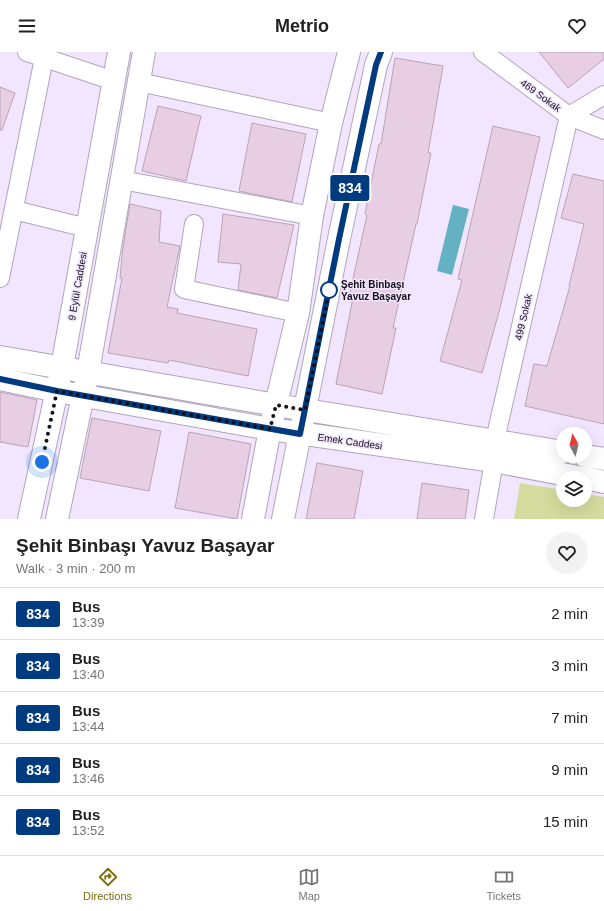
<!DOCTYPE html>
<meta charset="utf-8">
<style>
:root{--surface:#fff;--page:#f2f2f2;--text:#222;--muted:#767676;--line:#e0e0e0;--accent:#7d6f0d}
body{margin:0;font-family:Helvetica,sans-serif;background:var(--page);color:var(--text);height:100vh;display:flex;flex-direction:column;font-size:15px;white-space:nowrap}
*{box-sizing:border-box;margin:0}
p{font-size:13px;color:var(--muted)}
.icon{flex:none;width:22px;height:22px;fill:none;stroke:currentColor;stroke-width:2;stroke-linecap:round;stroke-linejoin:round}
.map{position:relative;height:467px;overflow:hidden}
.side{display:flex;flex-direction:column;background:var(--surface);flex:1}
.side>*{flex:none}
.badge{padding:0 8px;border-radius:3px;font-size:14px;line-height:26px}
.needle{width:26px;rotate:353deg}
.fabs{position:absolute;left:556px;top:375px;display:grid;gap:8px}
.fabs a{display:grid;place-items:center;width:36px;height:36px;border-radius:50%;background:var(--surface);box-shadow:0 4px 16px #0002;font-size:20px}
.you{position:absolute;width:20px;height:20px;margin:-10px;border:3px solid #fff;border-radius:50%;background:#1a73e8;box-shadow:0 0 0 6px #1a73e833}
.map>.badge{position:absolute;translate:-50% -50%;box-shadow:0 0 0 2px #fff}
.round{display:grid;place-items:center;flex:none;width:42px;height:42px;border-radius:21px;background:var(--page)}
.head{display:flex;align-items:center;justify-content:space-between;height:68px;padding:0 16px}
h1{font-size:19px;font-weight:800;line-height:30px}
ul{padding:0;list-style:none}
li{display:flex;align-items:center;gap:12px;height:52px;padding:0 16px;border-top:1px solid var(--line)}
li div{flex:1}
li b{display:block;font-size:15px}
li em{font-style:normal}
li .badge{min-width:44px;font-weight:700;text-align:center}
header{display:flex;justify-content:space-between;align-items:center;height:52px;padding:0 16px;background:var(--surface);font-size:18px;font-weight:800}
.tab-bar{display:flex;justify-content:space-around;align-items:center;height:56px;border-top:1px solid var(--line);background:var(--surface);font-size:11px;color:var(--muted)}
.tab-bar a{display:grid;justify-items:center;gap:2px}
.tab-bar .selected{color:var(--accent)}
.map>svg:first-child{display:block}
.green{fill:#d5db9e}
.water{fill:#64b1c3}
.building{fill:#e8cee3;stroke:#bba2b6}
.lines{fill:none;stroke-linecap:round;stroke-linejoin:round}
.street-casing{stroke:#b1a4be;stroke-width:20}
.secondary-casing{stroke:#b1a4be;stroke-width:24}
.street{stroke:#fff;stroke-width:18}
.secondary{stroke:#fff;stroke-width:22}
.line-casing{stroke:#fff;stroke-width:9}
.line{stroke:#003b80;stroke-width:6}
.walk{stroke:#140f19;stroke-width:4;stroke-dasharray:0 7.2}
.stop-dot{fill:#fff;stroke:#003b80;stroke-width:2}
.labels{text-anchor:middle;stroke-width:3;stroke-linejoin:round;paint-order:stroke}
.street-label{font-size:10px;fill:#140f19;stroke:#f1e6fd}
.stop-label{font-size:10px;font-weight:bold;fill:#140f19;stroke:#f1e6fd;text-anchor:start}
</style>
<header><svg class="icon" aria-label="menu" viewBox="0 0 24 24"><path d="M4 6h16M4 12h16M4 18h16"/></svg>Metrio<svg class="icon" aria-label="heart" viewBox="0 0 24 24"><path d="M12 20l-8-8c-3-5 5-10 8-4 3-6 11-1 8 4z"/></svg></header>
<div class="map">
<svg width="604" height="467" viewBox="0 0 604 467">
<rect width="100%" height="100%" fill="#f1e6fd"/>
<path class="green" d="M520,431L563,438V448H585V442L604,445V467H514Z"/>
<path class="water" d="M453,153L469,157L452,223L437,219Z"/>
<path class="building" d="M539,0H604V7L568,36Z
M395,6L443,14L428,101H431L417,172H416L393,276H396L382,342L336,332L353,246L349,245L367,163L365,162L379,92H381Z
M0,35L15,41L2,78H0Z
M158,54L201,64L186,129L142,119Z
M252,71L306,82L292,150L239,139Z
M493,74L540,85L500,256L482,321L440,309L462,228L458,227Z
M573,122L604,129V372L525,354L534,312L547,314L570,234H569L584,172L561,166Z
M130,152L161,159L159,190L180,194L167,255L178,257L177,261L257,277L248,324L169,308L168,311L108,301L122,226H120L123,195Z
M223,162L294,173L277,246L238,238L241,212L218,210Z
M0,340L37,348L28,395L0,390Z
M92,366L161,379L149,439L80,426Z
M189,380L251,392L237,467L175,456Z
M317,411L363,419L354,467H306Z
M422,431L469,438L465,467H417Z"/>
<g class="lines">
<g class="street-casing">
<path id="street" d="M27,0L114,29
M483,0L569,64L604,78
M139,30L331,71
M122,128L312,164
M14,158L87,176
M194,172L184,237L298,261
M0,226L44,6
M484,467L494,409L495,388L569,64L604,43"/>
</g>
<g class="secondary-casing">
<path id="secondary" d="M0,305L276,353L563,400
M0,327L57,339L270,377L494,409L583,426
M585,404L604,407
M585,426L604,430
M29,467L62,315L119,0
M57,467L88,320L144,0
M253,467L270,377L298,261L312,164L331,71L349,0
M283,467L339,187L376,13L381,0"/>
</g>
<use href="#street" class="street"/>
<use href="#secondary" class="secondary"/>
</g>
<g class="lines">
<g class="line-casing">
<path id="line" d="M0,327L57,339L300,382L339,187L376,13L381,0"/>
</g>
<use href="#line" class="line"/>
<path class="walk" d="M42,410L57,339L270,377L276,353L305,358L330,234L329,238"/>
</g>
<circle class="stop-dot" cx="329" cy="238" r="8"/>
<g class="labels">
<g class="street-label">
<text transform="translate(541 43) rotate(36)" y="4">469 Sokak</text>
<text transform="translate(77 234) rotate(-80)" y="4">9 Eylül Caddesi</text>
<text transform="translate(523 265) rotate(-77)" y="4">499 Sokak</text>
<text transform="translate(350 389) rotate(8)" y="4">Emek Caddesi</text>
</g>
<g class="stop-label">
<text x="341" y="236">Şehit Binbaşı<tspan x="341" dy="12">Yavuz Başayar</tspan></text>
</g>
</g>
</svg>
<div class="fabs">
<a><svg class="needle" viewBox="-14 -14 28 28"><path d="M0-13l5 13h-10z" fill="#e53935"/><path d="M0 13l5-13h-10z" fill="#767676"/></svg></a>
<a><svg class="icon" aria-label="layers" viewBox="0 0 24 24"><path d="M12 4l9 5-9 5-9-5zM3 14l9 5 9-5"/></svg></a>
</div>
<div class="you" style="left:42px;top:410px"></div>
<b class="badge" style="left:350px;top:136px;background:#003b80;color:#fff">834</b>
</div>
<section class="side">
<div class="head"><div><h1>Şehit Binbaşı Yavuz Başayar</h1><p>Walk · 3 min · 200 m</p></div><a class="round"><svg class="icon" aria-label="heart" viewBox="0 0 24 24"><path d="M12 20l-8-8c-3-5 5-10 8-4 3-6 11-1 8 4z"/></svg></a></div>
<ul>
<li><span class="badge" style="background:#003b80;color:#fff">834</span><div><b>Bus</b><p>13:39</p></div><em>2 min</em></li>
<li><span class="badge" style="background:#003b80;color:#fff">834</span><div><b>Bus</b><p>13:40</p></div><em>3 min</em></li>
<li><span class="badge" style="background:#003b80;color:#fff">834</span><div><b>Bus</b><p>13:44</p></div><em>7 min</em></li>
<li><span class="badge" style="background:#003b80;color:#fff">834</span><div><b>Bus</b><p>13:46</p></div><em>9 min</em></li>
<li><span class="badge" style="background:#003b80;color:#fff">834</span><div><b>Bus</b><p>13:52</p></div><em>15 min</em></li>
</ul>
</section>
<nav class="tab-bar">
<a class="selected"><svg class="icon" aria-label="directions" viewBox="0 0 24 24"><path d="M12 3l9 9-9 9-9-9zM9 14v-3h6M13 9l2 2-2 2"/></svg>Directions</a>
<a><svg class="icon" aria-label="map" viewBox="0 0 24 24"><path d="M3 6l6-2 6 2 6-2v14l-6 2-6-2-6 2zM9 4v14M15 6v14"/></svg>Map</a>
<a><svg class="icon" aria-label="tickets" viewBox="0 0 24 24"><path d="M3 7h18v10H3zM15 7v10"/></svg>Tickets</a>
</nav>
